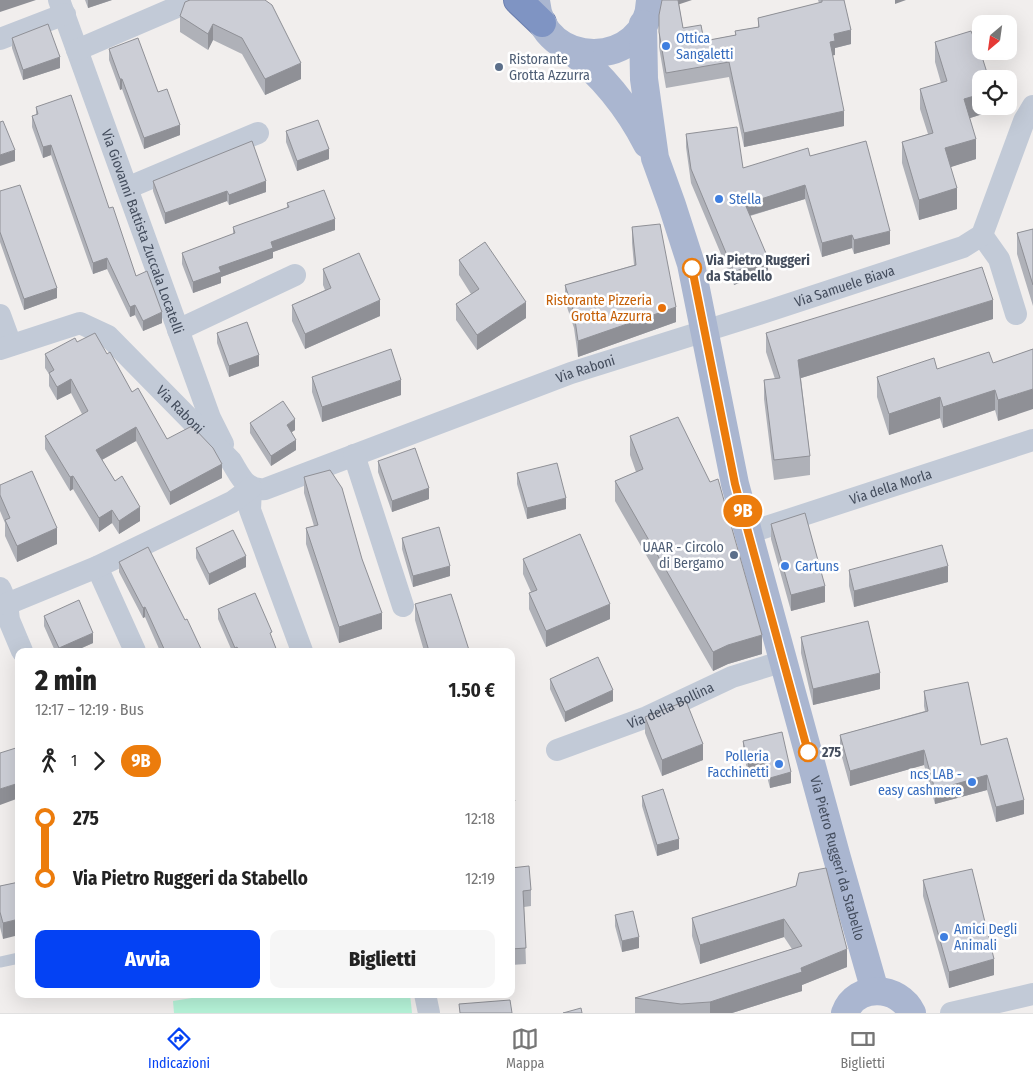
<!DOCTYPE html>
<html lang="it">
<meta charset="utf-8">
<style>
:root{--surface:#fff;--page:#f6f6f6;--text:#222;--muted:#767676;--line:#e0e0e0;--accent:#0442f4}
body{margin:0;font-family:"Fira Sans Condensed",sans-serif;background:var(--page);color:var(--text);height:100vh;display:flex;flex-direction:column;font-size:19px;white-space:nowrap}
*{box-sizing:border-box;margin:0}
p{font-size:16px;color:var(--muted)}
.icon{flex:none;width:28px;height:28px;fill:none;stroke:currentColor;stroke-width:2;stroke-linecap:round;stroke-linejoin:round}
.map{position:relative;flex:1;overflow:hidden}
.drawer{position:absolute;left:15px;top:648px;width:500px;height:350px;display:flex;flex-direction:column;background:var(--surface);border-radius:10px;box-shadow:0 5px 20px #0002}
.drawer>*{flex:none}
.badge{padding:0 10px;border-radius:16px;font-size:18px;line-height:32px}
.needle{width:32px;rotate:209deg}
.fabs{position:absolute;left:972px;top:15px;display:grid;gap:10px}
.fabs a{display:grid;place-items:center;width:45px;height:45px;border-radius:10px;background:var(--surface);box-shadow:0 5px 20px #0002;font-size:25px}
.map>.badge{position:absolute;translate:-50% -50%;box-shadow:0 0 0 2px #fff}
.legs{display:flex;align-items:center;gap:8px;height:55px;padding:0 20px;font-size:16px}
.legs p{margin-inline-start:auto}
.summary{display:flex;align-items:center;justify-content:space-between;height:85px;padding:0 20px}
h1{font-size:28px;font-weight:800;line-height:38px}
.action{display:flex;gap:10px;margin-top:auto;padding:10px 20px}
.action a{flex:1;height:58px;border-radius:10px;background:var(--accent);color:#fff;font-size:20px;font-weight:800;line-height:58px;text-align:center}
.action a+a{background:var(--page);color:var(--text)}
ul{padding:0 20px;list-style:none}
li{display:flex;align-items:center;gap:18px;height:60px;font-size:19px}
li i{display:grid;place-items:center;width:8px;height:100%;margin:0 6px;background:currentColor}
li i::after{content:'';width:12px;height:12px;margin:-6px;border:4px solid;border-radius:50%;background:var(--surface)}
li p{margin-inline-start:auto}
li:first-child i{background:linear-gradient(#0000 50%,currentColor 0)}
li:last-child i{background:linear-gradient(currentColor 50%,#0000 0)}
.dock{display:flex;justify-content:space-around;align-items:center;height:70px;border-top:1px solid var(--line);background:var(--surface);font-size:14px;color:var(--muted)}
.dock a{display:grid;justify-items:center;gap:2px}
.dock .current{color:var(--accent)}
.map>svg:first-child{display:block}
.green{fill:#b6f4d9}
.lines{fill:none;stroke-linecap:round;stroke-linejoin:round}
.highway-casing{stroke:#6b7faf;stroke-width:30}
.lane{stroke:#c2cad7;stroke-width:11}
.street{stroke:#c2cad7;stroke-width:22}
.primary{stroke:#aab6d0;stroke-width:28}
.highway{stroke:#7f94c3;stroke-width:28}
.wall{fill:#afb1b8}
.shaded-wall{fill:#8f9096}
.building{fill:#ccced6;stroke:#8f9096}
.line-1-casing{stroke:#fff;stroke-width:11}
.line-1{stroke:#ec7c0c;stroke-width:8}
.shop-dot{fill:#3f7fe0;stroke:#fff;stroke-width:2}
.service-dot{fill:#5c6f8a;stroke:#fff;stroke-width:2}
.stop-1-dot{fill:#fff;stroke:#ec7c0c;stroke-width:2.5}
.food-dot{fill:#e8710a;stroke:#fff;stroke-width:2}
.labels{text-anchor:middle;stroke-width:5;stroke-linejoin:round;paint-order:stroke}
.shop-label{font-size:14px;fill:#366cbe;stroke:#fff;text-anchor:start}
.service-label{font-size:14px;fill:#4e5e75;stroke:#fff;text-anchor:start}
.street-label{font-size:14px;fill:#444d5d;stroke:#fff}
.stop-label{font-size:14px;font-weight:bold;fill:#444d5d;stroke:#fff;text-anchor:start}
.food-label{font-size:14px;fill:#c56008;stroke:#fff;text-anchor:end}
</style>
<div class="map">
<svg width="1033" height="1013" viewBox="0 0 1033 1013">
<rect width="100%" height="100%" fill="#f1eeed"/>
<path class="green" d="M217,994H410L412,1013H174L173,1001Z"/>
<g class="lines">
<g class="highway-casing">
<path id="highway" d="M518,0L542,23"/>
</g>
<path class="lane" d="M0,962L19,958"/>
<g class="street">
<path id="s1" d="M59,0L210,418L223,444"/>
<path d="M0,39L65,14"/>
<path d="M77,50L191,1"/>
<path d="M127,188L258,133"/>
<path d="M982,235L999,259L1016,314"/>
<path d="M0,315L11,345"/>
<path d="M178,330L295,275"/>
<path id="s2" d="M0,349L80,323L108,336L231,461C240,475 245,491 265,489L571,373L759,314L963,247L982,235L1024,121L1033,106"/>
<path d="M354,455L403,606"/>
<path d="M251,488L250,510L302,651"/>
<path id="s3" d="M748,533L1033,440"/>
<path d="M97,567L135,651"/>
<path d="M0,588L7,604L9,620L22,651"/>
<path d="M7,604L97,567L232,502L251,488"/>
<path id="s4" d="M557,750L647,717L732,677L784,661"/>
<path d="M425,994L429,1013"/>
<path d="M951,1013L1033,994"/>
</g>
<g class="primary">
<path d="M536,0C541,71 648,70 650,0"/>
<path id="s5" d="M643,24L644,79L655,158L672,205L691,264L735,484L837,858L875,991"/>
<path d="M569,49C602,75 628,107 647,144"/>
<path d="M845,1013C856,983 899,985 912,1013"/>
</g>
<use href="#highway" class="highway"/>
</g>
<path class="wall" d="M85,0H112L88,8Z
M190,0L301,79L265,95L242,54L213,40L208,50L180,32V16Z
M818,0H844L851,44L835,48V55H832L844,126L744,147L729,77L666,88L659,47V15L679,4L683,28L704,41L735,35V31L758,27V18L819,3Z
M12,38L60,68L23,80L12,48Z
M935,42L992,106V111L970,118L976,159L950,167L957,209L919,220L902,163V142L928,134L920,109V89L941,83L935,62Z
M109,49L180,135L144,149L122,89L120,90L109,60Z
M36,107L109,208L136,276L162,323L143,331L135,315L130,317L107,269L93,274L51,155L43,158L32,127V116L36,115Z
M286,131L329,159L297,171L286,142Z
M686,134L743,168L810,156L890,244L854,254L852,248L822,257L805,199L750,216L768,271L734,285L691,183L686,147Z
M153,181L266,192L229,205L227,201L165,224L153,191Z
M0,191L57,298L24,310L0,242Z
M287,203L335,230L273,252V258L221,277V283L193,293L182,264V253L233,234V227L287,208Z
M632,227L676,322L578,357L574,328L565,301V285L634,265L632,243Z
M1033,229V306L1017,254V233Z
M459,260L526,318L477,350L456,320V304L471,294L459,275Z
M323,269L380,316L305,349L292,321V305L325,290L323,285Z
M993,319L801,378L810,456V475L774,480L764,399V380L775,379L766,352V333Z
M217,333L259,366L229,377L217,343Z
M77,342L107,354L132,392L167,439L222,478L170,505L136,441L102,460L140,521L119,534L112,523L99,532L73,489L70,491L45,449V436L82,414L71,393L57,400L49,386V374L45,368V354Z
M1033,349L998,421L995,410L943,428L940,418L889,435L877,397V377L993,363Z
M312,377L401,395L322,422L312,392Z
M250,423L295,430L292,432L296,450L271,466L250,433Z
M630,436L762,654L728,664L713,671L615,501V481L636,472L630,455Z
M378,461L429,499L392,512L378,472Z
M517,473L566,509L527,519L517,484Z
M304,477L382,629L339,643L306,544V528L314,526L304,493Z
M0,485L57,544L17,562L5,536V523L0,511Z
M771,524L825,602L791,611L771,539Z
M402,538L450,576L413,587L402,549Z
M196,548L246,567L209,585L196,558Z
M523,559L610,619L546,647L529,609V593L531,592L523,574Z
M119,562L185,620L202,651H160L145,617L143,618L119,572Z
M849,570L948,582L854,607L849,586Z
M415,604L469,651H424L415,620Z
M218,609L272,639L277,651H232L218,619Z
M44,616L93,643L75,651H55L44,626Z
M801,637L880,689L813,705L801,653Z
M550,679L613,701L565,722L550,689Z
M924,691L981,745L1024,814L996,822L987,790L935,804L924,765L850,786L840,750V735L925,711L924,706Z
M645,717L703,760L662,776L645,733Z
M782,732L791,783L770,788L765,769L748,773L743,752V741Z
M642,796L679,849L657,856L642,806Z
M511,868L531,890V906L524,907L526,964L511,965Z
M923,880L994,975L949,988L923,896Z
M19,882L3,939L0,927V886Z
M796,886L847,967L802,985V991L732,1013H635V998L792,949L784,937L700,964L692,936V918Z
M615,915L639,948L622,952L615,926Z"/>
<path class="shaded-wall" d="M0,0H36L0,12Z
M88,0H112L88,8Z
M677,0H692L677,5Z
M895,0H906L895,4Z
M213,24V40L208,50V34Z
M851,30V44L835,48V55L830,56V42L834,34Z
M60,57V68L23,80V70Z
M301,63V79L265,95V79Z
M120,79H122V89L120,90Z
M981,94V106H992V111L964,120V99Z
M844,111V126L744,147V133Z
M180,125V135L144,149V138Z
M976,139V159L945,169V148Z
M51,145V155L43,158V147Z
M329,149V159L297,171V161Z
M15,150V161L0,166V155Z
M266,181V192L229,205V195Z
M805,185V199L745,217V204Z
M957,188V209L919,220V200Z
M227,191V201L165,224V213Z
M335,219V230L273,252V258L221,277V283L193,293V282L219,267L271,242Z
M890,231V244L854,254V240Z
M852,235V248L822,257V243Z
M107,258V269L93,274V263Z
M768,258V271L734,285V272Z
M57,288V298L24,310V299Z
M380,300V316L305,349V334Z
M993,300V319L798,379V360Z
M526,302V318L477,350V335Z
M135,305V315L130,317V307Z
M676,307V322L578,357V341Z
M162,312V323L143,331V321Z
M259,355V366L229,377V366Z
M71,379V393L57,400V387Z
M401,380V395L322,422V407Z
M1033,389V409L998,421V400Z
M995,390V410L943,428V407Z
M940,397V418L889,435V414Z
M295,419V430L287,435V425Z
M136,427V441L96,463V450Z
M296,440V450L271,466V456Z
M222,464V478L170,505V492Z
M73,476V489L70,491V477Z
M429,488V499L392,512V501Z
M566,498V509L527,519V508Z
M140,507V521L119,534V521Z
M112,510V523L99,532V518Z
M57,528V544L17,562V546Z
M246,556V567L209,585V574Z
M450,566V576L413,587V576Z
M948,566V582L854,607V591Z
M825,586V602L791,611V595Z
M610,604V619L546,647V631Z
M145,607V617L143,618V608Z
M382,613V629L339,643V627Z
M93,633V643L75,651H59V648Z
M762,635V654L728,664L713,671V652L728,645Z
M880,673V689L813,705V689Z
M613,690V701L565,722V712Z
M703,744V760L662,776V760Z
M924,750V765L850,786V771Z
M765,759V769L748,773V763Z
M791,772V783L770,788V778Z
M987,775V790L935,804V790Z
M19,783V798L0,805V789Z
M1024,800V814L996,822V807Z
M515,801V817L511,818V803Z
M679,839V849L657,856V845Z
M19,919V935L3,939V923Z
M784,919V937L700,964V945Z
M639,937V948L622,952V941Z
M847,949V967L802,985V991L732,1013H710V1002L801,968Z
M994,959V975L949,988V972Z"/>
<path class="building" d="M190,0H265L272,5L301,63L265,79L242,38L213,24L208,34L180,16L185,2Z
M662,0H678L683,28L701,25L704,41L736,35L735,31L759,27L758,18L822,2V0H844L851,30L834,34L835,41L830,42L844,111L744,133L729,62L666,73L659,32V15Z
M48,24L60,57L23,70L12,38Z
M971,31L983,60L989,79H981V94L964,99L976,139L945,148L957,188L919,200L902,142L933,133L920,89L947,81L935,42Z
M138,38L158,92L167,89L180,125L144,138L122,79H120L109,49Z
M71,95L109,208L113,207L136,276L147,271L162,312L143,321L135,305L130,307L107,258L93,263L51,145L43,147L32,116L38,114L36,107Z
M318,120L329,149L297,161L286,131Z
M3,121L15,150L0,155V122Z
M737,127L743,168L808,148L810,156L866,141L890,231L854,240L852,235L822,243L805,185L745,204L768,258L734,272L691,169L686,134Z
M252,141L266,181L229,195L227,191L165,213L153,181Z
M20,185L57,288L24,299L0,232V191Z
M324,190L335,219L271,242L273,248L219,267L221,272L193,282L182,253L235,233L233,227L289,207L287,203Z
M660,224L676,307L578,341L574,313L565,285L636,265L632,227Z
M1033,229V285L1017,233Z
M485,242L526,302L477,335L456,304L479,289L459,260Z
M359,253L380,300L305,334L292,305L331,288L323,269Z
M982,267L993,300L798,360L810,456L774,460L764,380L780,378L766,333Z
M247,322L259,355L229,366L217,333Z
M95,333L107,354L110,352L132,392L138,388L167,439L192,426L213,448L222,464L170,492L136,427L96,450L115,481L122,476L140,507L119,521L112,510L99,518L73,476L70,477L45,436L88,411L71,379L57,387L49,373L54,370L45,354L75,338L77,342Z
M391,349L401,380L322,407L312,377Z
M1033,349V389L998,400L995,390L943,407L940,397L889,414L877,377L934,358L937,369L989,352L993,363Z
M283,401L295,419L287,425L296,440L271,456L250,423Z
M678,417L710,482L718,479L762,635L728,645L713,652L615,481L643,469L630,436Z
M415,448L429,488L392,501L378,461Z
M557,463L566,498L527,508L517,473Z
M330,470L342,488L362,559L382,613L339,627L306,528L318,525L304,477Z
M32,471L57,528L17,546L5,520L10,518L0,495V485Z
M805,513L825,586L791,595L771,524Z
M439,527L450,566L413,576L402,538Z
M233,530L246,556L209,574L196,548Z
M580,534L610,604L546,631L529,593L537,590L523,559Z
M942,545L948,566L854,591L849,570Z
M148,547L185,620L187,619L202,651H165L145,607L143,608L119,562Z
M255,593L272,632L270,633L277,651H239L237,647L235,648L218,609Z
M451,594L469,650L465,651H429L415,604Z
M79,600L93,633L59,648L44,616Z
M868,621L880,673L813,689L801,637Z
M598,657L613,690L565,712L550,679Z
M968,682L981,745L1007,738L1024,800L996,807L987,775L935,790L924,750L850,771L840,735L928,711L924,691Z
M686,701L703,744L662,760L645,717Z
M782,732L791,772L770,778L765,759L748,763L743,741Z
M19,747V783L0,789V753Z
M663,789L679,839L657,845L642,796Z
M511,791L515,801L511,803Z
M529,866L531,890L523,891L526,948L511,949V868Z
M826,868L847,949L801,968L802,972L710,1002L681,1004L635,998L802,946L784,919L700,945L692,918L796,886L799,873Z
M972,869L994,959L949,972L923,880Z
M19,882V919L3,923L0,912V886Z
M633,911L639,937L622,941L615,915Z
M510,1000L512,1013H460L459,1004Z
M581,1008L582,1013H563Z"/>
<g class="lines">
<g class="line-1-casing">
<path id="line-1" d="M692,268L735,484L808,752"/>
</g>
<use href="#line-1" class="line-1"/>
</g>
<g class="shop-dot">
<circle cx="666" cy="46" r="5"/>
<circle cx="719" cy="199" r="5"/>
<circle cx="785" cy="566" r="5"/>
<circle cx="779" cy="764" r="5"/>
<circle cx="972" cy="782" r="5"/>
<circle cx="944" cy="937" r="5"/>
</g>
<g class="service-dot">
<circle cx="499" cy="67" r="5"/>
<circle cx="734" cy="555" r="5"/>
</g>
<g class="stop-1-dot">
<circle cx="692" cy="268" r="9"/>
<circle cx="808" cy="752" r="9"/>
</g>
<circle class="food-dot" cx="662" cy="308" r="5"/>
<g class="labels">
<g class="shop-label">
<text x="676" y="43">Ottica<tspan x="676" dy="16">Sangaletti</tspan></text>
<text x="729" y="204">Stella</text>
<text x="795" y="571">Cartuns</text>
<text x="769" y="761" text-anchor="end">Polleria<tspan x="769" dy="16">Facchinetti</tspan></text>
<text x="962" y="779" text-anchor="end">ncs LAB -<tspan x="962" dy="16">easy cashmere</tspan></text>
<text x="954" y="934">Amici Degli<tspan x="954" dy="16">Animali</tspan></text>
</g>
<g class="service-label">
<text x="509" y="64">Ristorante<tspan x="509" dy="16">Grotta Azzurra</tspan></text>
<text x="724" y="552" text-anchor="end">UAAR - Circolo<tspan x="724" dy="16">di Bergamo</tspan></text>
</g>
<g class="street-label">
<text dy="5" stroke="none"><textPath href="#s1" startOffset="246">Via Giovanni Battista Zuccala Locatelli</textPath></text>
<text dy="5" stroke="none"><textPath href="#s2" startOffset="952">Via Samuele Biava</textPath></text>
<text dy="5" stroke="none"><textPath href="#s2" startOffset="680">Via Raboni</textPath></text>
<text dy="5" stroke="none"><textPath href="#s2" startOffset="218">Via Raboni</textPath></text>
<text dy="5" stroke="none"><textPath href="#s3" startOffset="150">Via della Morla</textPath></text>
<text dy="5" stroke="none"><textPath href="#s4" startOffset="122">Via della Bollina</textPath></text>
<text dy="5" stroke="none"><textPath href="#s5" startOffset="859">Via Pietro Ruggeri da Stabello</textPath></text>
</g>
<g class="stop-label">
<text x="706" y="265">Via Pietro Ruggeri<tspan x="706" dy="16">da Stabello</tspan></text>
<text x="822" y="757">275</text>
</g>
<g class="food-label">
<text x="652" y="305">Ristorante Pizzeria<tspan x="652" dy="16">Grotta Azzurra</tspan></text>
</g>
</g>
</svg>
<div class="fabs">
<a><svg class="needle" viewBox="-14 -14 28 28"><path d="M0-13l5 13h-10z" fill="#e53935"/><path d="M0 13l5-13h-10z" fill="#767676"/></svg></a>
<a><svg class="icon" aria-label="locate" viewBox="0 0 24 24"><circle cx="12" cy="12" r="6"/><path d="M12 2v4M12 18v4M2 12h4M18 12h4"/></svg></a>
</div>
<b class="badge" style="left:743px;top:511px;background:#ec7c0c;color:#fff">9B</b>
<section class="drawer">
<div class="summary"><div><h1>2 min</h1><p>12:17 – 12:19 · Bus</p></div><b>1.50 €</b></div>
<div class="legs"><svg class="icon" aria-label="walk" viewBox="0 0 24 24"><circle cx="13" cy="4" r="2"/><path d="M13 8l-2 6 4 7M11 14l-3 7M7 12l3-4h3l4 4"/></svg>1<svg class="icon" aria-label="forward" viewBox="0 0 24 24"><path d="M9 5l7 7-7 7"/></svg><b class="badge" style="background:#ec7c0c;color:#fff">9B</b></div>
<ul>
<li><i style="color:#ec7c0c"></i><b>275</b><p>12:18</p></li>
<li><i style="color:#ec7c0c"></i><b>Via Pietro Ruggeri da Stabello</b><p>12:19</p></li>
</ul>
<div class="action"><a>Avvia</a><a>Biglietti</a></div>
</section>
</div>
<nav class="dock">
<a class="current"><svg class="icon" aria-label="directions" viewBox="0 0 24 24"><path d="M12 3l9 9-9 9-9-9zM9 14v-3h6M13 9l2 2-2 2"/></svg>Indicazioni</a>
<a><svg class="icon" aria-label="map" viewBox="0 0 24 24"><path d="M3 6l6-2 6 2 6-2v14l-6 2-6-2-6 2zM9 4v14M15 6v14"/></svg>Mappa</a>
<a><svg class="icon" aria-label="tickets" viewBox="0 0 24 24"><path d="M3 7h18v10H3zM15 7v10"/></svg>Biglietti</a>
</nav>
